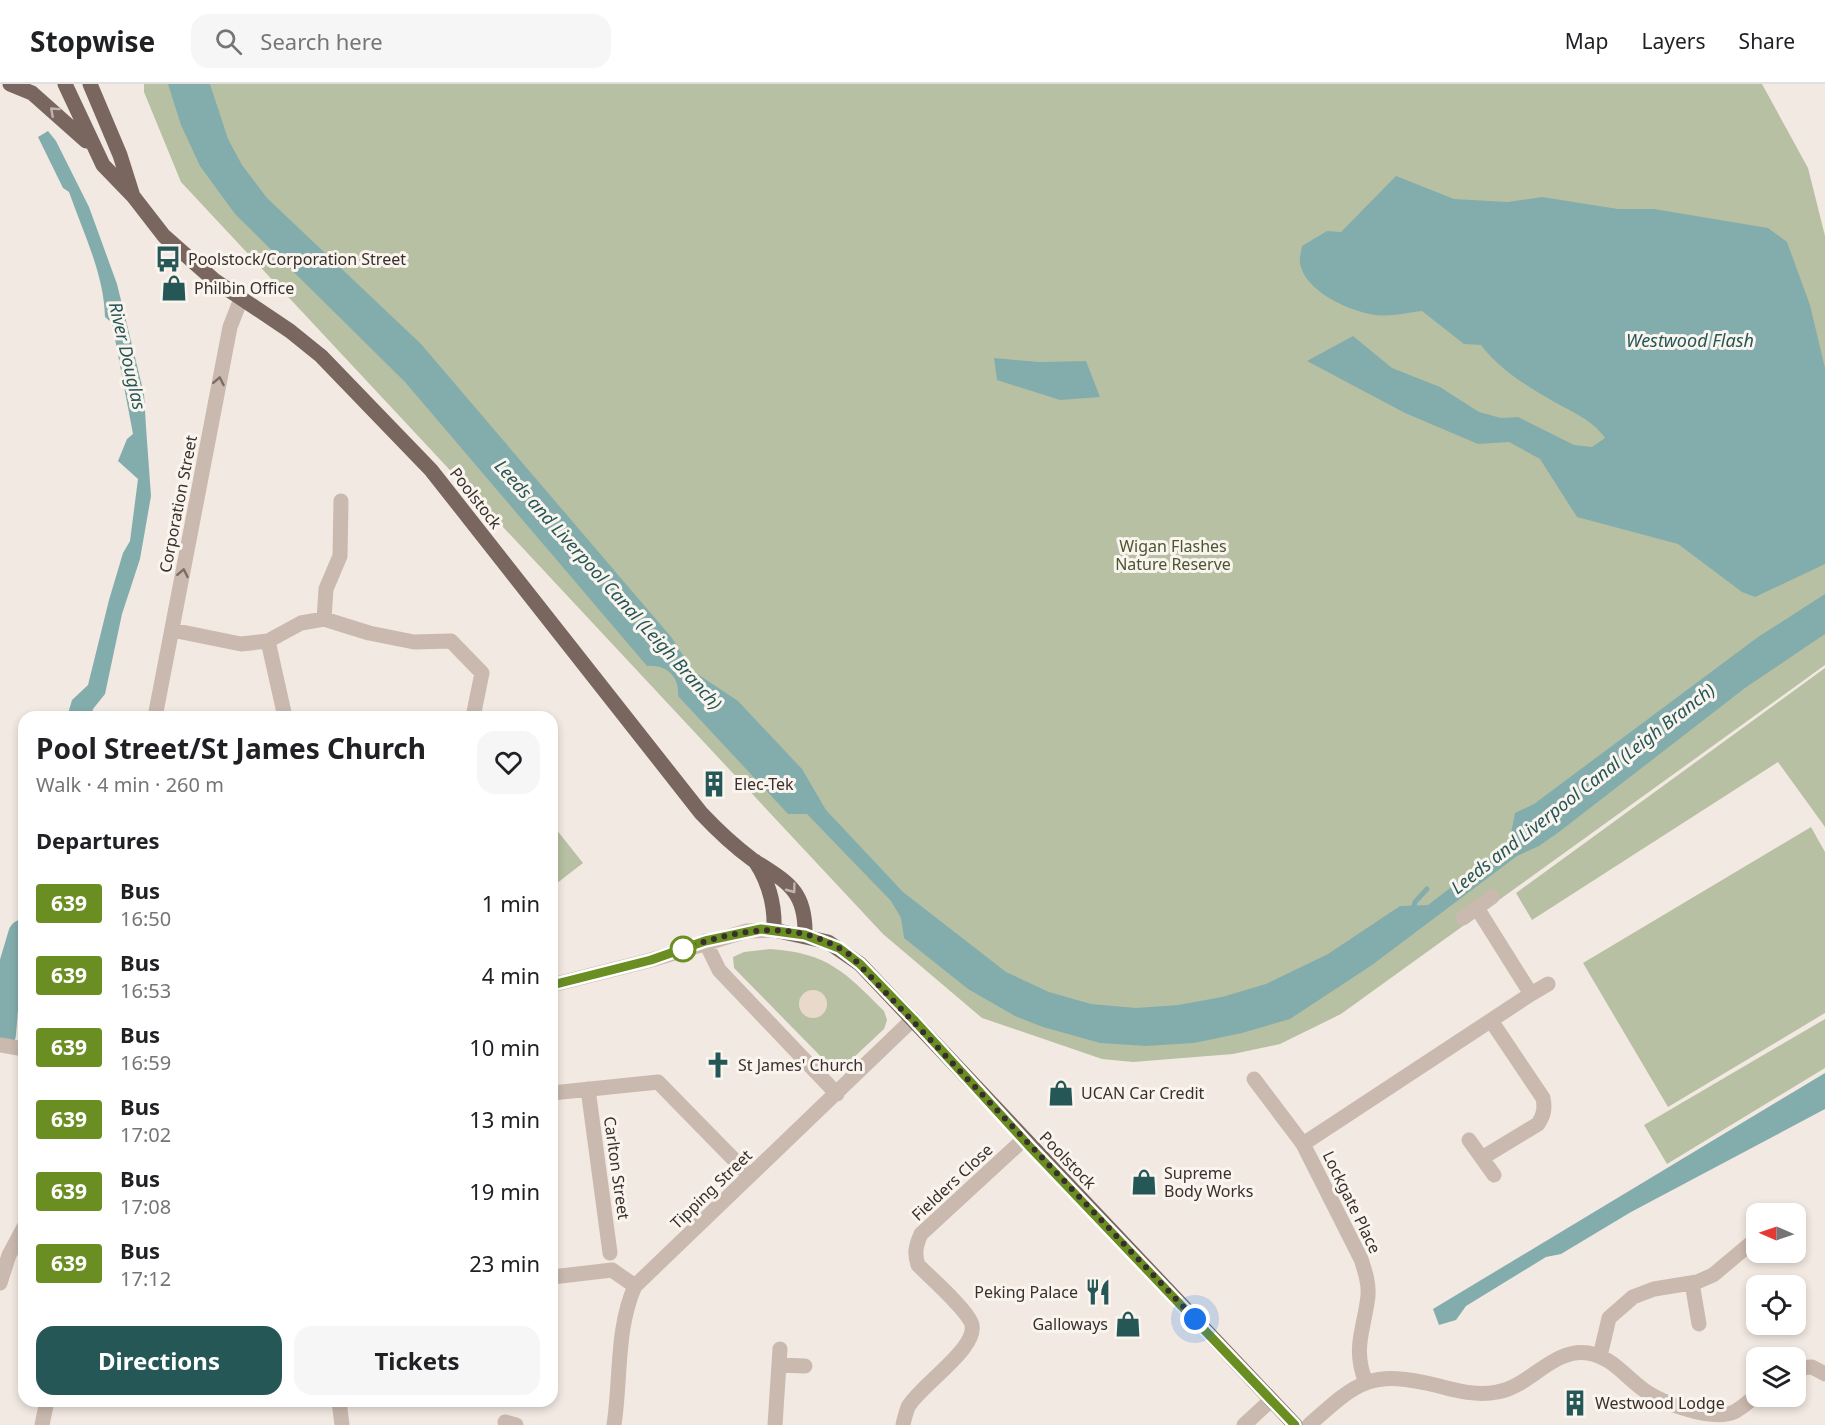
<!DOCTYPE html>
<meta charset="utf-8">
<style>
:root{--surface:#fff;--page:#f6f6f6;--text:#202124;--muted:#757577;--line:#e0e0e0;--accent:#255757}
body{margin:0;font-family:"Noto Sans",sans-serif;background:var(--page);color:var(--text);height:100vh;display:flex;flex-direction:column;font-size:22px;white-space:nowrap}
*{box-sizing:border-box;margin:0}
p{font-size:20px;color:var(--muted)}
.icon{flex:none;width:33px;height:33px;fill:none;stroke:currentColor;stroke-width:2;stroke-linecap:round;stroke-linejoin:round}
.map{position:relative;flex:1;overflow:hidden}
.sheet{position:absolute;left:18px;top:627px;width:540px;height:696px;display:flex;flex-direction:column;background:var(--surface);border-radius:18px;box-shadow:0 3px 9px #0003}
.sheet>*{flex:none}
.badge{padding:0 12px;border-radius:4px;font-size:21px;line-height:39px}
.needle{width:39px;rotate:272deg}
.tools{position:absolute;left:1746px;top:1119px;display:grid;gap:12px}
.tools a{display:grid;place-items:center;width:60px;height:60px;border-radius:12px;background:var(--surface);box-shadow:0 3px 9px #0003;font-size:30px}
.you{position:absolute;width:30px;height:30px;margin:-15px;border:4px solid #fff;border-radius:50%;background:#1a73e8;box-shadow:0 0 0 9px #1a73e833}
.map>.badge{position:absolute;translate:-50% -50%;box-shadow:0 0 0 3px #fff}
h2{padding:0 18px;font-size:22px;line-height:54px}
.round{display:grid;place-items:center;flex:none;width:63px;height:63px;border-radius:18px;background:var(--page)}
.overview{display:flex;align-items:center;justify-content:space-between;height:102px;padding:0 18px}
h1{font-size:28px;font-weight:700;line-height:45px}
.cta{display:flex;gap:12px;margin-top:auto;padding:12px 18px}
.cta a{flex:1;height:69px;border-radius:18px;background:var(--accent);color:#fff;font-size:24px;font-weight:700;line-height:69px;text-align:center}
.cta a+a{background:var(--page);color:var(--text)}
ul{padding:0;list-style:none}
li{display:flex;align-items:center;gap:18px;height:72px;padding:0 18px}
li div{flex:1}
li b{display:block;font-size:22px}
li em{font-style:normal}
li .badge{min-width:66px;font-weight:700;text-align:center}
header{display:flex;align-items:center;gap:36px;box-sizing:border-box;height:84px;padding:0 30px;background:var(--surface);border-bottom:2px solid var(--line)}
header strong{font-size:28px}
nav{display:flex;gap:33px;margin-inline-start:auto;font-size:21px}
.search{width:420px;height:54px;background:var(--page);display:flex;align-items:center;gap:15px;box-sizing:border-box;padding:0 21px;border-radius:18px;color:var(--muted);font-size:22px}
.map>svg:first-child{display:block}
.green{fill:#b8c0a3}
.plaza{fill:#e8d9cb}
.water{fill:#83adac}
.lines{fill:none;stroke-linecap:round;stroke-linejoin:round}
.stream{stroke:#83adac;stroke-width:5}
.river{stroke:#83adac;stroke-width:32}
.minor{stroke:#cab9ae;stroke-width:15}
.major{stroke:#79665f;stroke-width:15}
.oneway{stroke:#c0b4ae}
.oneway2{stroke:#7a6d66}
.line-casing{stroke:#fff;stroke-width:14}
.line{stroke:#6b8e23;stroke-width:9}
.walk{stroke:#392f2c;stroke-width:6;stroke-dasharray:0 10.8}
.stop-dot{fill:#fff;stroke:#6b8e23;stroke-width:3}
.labels{text-anchor:middle;stroke-width:6;stroke-linejoin:round;paint-order:stroke}
.poi-label{font-size:16px;fill:#392f2c;stroke:#faf4ee;text-anchor:start}
.street-label{font-size:16px;fill:#392f2c;stroke:#faf4ee}
.park-label{font-size:16px;fill:#4b5532;stroke:#faf4ee}
.water-label{font-size:18px;font-style:italic;fill:#255757;stroke:#faf4ee}
</style>
<header>
<strong>Stopwise</strong>
<div class="search"><svg class="icon" aria-label="search" viewBox="0 0 24 24"><circle cx="10" cy="10" r="6"/><path d="M15 15l6 6"/></svg>Search here</div>
<nav><a>Map</a><a>Layers</a><a>Share</a></nav>
</header>
<div class="map">
<svg width="1825" height="1341" viewBox="0 0 1825 1341">
<rect width="100%" height="100%" fill="#f2e9e2"/>
<path class="green" d="M144,0H1762L1808,84L1825,152V581L1341,930L1280,960L1233,970L1133,978L1102,975L982,934L883,850L181,98L144,8Z
M1825,584V743L1778,678L1532,836L1516,809Z
M552,740L583,779L552,803Z
M1811,743L1825,768V929L1668,1023L1583,879Z
M770,865C828,869 845,888 884,927L887,936L884,945L837,989L734,884L733,873L744,868Z
M1825,935V984L1667,1080L1644,1041Z"/>
<path class="plaza" d="M799 920a14 14 0 1 1 28 0a14 14 0 1 1-28 0Z"/>
<path class="water" d="M168,0H210L228,55L242,81L267,114L421,260L672,554L693,587L738,617L802,685L826,726L903,808L1006,888L1049,908L1091,920L1136,924L1178,921L1222,913L1266,900L1328,870L1400,822L1428,821L1509,759L1515,729L1534,720L1758,553L1825,510V550L1745,604L1559,748L1539,762L1517,772L1372,881L1290,935L1242,949L1194,959L1146,962L1100,959L1043,943L1015,932L968,905L904,854L901,834L891,817L807,730H788L678,612C680,593 666,580 647,582L405,298L235,130L200,82L181,41Z
M48,47L56,57L89,123L117,200L144,310L146,343L151,412L140,475L122,530L105,610L93,625L92,633H67L72,616L88,601L109,516L123,469L130,457L138,395L118,377L127,355L133,350L112,239L105,233C104,190 83,148 69,108L63,104L38,53Z
M1396,92L1454,115L1508,118L1542,113L1618,125H1654L1768,144L1787,158L1810,221L1825,284V480L1755,513L1742,508L1678,460L1577,433L1540,375L1509,358L1478,360L1405,329L1307,277L1353,252L1392,284L1440,303L1479,328L1501,334L1518,333L1574,361L1592,363L1605,354C1592,335 1571,328 1551,316C1525,301 1499,285 1481,261L1464,260L1422,227C1405,229 1387,234 1370,230C1345,225 1306,207 1300,180C1299,175 1301,168 1302,162L1327,147L1341,148Z
M994,274L1039,278L1086,277L1100,313L1060,316L997,296Z
M24,820V884L9,943L0,942V905Z
M1825,989V1025L1631,1128L1561,1170L1546,1173L1466,1222L1456,1236L1439,1241L1433,1225Z"/>
<g class="lines">
<path class="stream" d="M1412,829L1415,818L1427,805"/>
<path class="river" d="M0,950L2,925L24,851"/>
<path class="minor" d="M324,535L326,505L340,472L341,417
M172,546L241,560L268,557L301,539L324,535L369,549L414,558L451,557L482,589L473,633
M268,557L285,633
M155,633L230,243L241,215
M1463,834L1492,813
M705,857L719,886L837,1010
M552,901L651,876L747,847L774,846
M1531,910L1548,900
M0,961L24,965
M1254,995L1303,1060
M588,1005L610,1169
M552,1009L658,998L750,1092
M1469,1056L1494,1091
M1482,1074L1538,1040C1544,1031 1545,1024 1543,1014L1492,938
M552,1193L612,1186L635,1202
M0,1199L9,1171L24,1143
M1692,1199L1699,1240
M1600,1272L1609,1234L1633,1213L1654,1205L1697,1198L1713,1191L1756,1155
M779,1281L805,1282
M1796,1284L1812,1283L1825,1290
M1366,1299C1352,1263 1364,1247 1368,1212C1369,1199 1365,1187 1361,1175L1303,1060L1531,910L1477,824
M339,1317L342,1341
M505,1338L516,1341
M42,1341L47,1317
M614,1341C621,1295 616,1244 635,1202L913,935
M775,1341L780,1265
M903,1341C904,1335 906,1329 908,1323C920,1301 982,1262 971,1238C964,1223 931,1194 918,1181C914,1169 916,1161 921,1150L1023,1056
M1244,1341L1271,1316
M1309,1341C1358,1297 1371,1285 1439,1302C1457,1307 1478,1312 1497,1308C1530,1303 1552,1264 1588,1269C1611,1273 1622,1289 1640,1303C1658,1318 1712,1338 1734,1328C1742,1324 1749,1317 1756,1312"/>
<path class="major" d="M10,0L32,9L86,57
M65,0L103,81L133,112L164,152L214,196L290,247L321,272L431,386L701,729C717,746 734,762 753,776C787,798 806,806 805,851
M90,0L120,71L132,109
M755,777C769,798 775,821 774,846L828,858L860,880L1295,1341"/>
</g>
<defs><path id="oneway-chevron" d="M-2-3.5L2.5 0L-2 3.5" fill="none" stroke-width="1.6" stroke-linecap="round" stroke-linejoin="round" transform="scale(1.5)"/></defs>
<g class="oneway">
<use href="#oneway-chevron" transform="translate(54 27) rotate(-138)"/>
<use href="#oneway-chevron" transform="translate(792 805) rotate(53)"/>
</g>
<g class="oneway2">
<use href="#oneway-chevron" transform="translate(219 297) rotate(-79)"/>
<use href="#oneway-chevron" transform="translate(183 489) rotate(-79)"/>
</g>
<g class="lines">
<g class="line-casing">
<path id="line" d="M552,901L651,876L705,857L761,845L805,851L839,864L860,880L913,935L1030,1063L1295,1341"/>
</g>
<use href="#line" class="line"/>
<path class="walk" d="M683,865C741,844 796,834 850,871L1195,1235"/>
</g>
<defs>
<g id="bus-bare" transform="scale(2.07)"><path d="M-5-6H5V4H4V6H2V4H-2V6H-4V4H-5ZM-3.5-4V0h7V-4ZM-3.5 1.2v1.5H-2V1.2ZM2 1.2v1.5H3.5V1.2Z" fill="#255757" stroke="#faf4ee" stroke-width="2.5" paint-order="stroke"/></g>
<g id="shop-bare" transform="scale(2.07)"><path d="M-5-2.5h2.3a2.7 3.5 0 0 1 5.4 0H5L5.5 6h-11ZM-1.5-2.5h3a1.5 2.3 0 0 0-3 0Z" fill="#255757" stroke="#faf4ee" stroke-width="2.5" paint-order="stroke"/></g>
<g id="building-bare" transform="scale(2.07)"><path d="M-4-6H4V6H1V3H-1V6H-4ZM-2.5-4.3h1.7v1.8h-1.7ZM.8-4.3h1.7v1.8H.8ZM-2.5-1h1.7V.8h-1.7ZM.8-1h1.7V.8H.8Z" fill="#255757" stroke="#faf4ee" stroke-width="2.5" paint-order="stroke"/></g>
<g id="church-bare" transform="scale(2.07)"><path d="M-1.2-6h2.4v3.5h3.3v2.4h-3.3V6h-2.4V-.1h-3.3v-2.4h3.3Z" fill="#255757" stroke="#faf4ee" stroke-width="2.5" paint-order="stroke"/></g>
<g id="restaurant-bare" transform="scale(2.07)"><path d="M-5-6h1v4h1v-4h1v4h1v-4h1v5L-1.5 .5V6h-2V.5L-5-1ZM5-6V6H3V1.5H1.5Q1.5-4 5-6Z" fill="#255757" stroke="#faf4ee" stroke-width="2.5" paint-order="stroke"/></g>
</defs>
<g fill-rule="evenodd">
<use href="#bus-bare" x="168" y="175"/>
<use href="#shop-bare" x="174" y="204"/>
<use href="#building-bare" x="714" y="700"/>
<use href="#church-bare" x="718" y="981"/>
<use href="#shop-bare" x="1061" y="1009"/>
<use href="#shop-bare" x="1144" y="1098"/>
<use href="#restaurant-bare" x="1098" y="1208"/>
<use href="#shop-bare" x="1128" y="1240"/>
<use href="#building-bare" x="1575" y="1319"/>
</g>
<circle class="stop-dot" cx="683" cy="865" r="12"/>
<g class="labels">
<g class="poi-label">
<text x="188" y="181">Poolstock/Corporation Street</text>
<text x="194" y="210">Philbin Office</text>
<text x="734" y="706">Elec-Tek</text>
<text x="738" y="987">St James' Church</text>
<text x="1081" y="1015">UCAN Car Credit</text>
<text x="1164" y="1095">Supreme<tspan x="1164" dy="18">Body Works</tspan></text>
<text x="1078" y="1214" text-anchor="end">Peking Palace</text>
<text x="1108" y="1246" text-anchor="end">Galloways</text>
<text x="1595" y="1325">Westwood Lodge</text>
</g>
<g class="street-label">
<text transform="translate(476 414) rotate(52)" y="6">Poolstock</text>
<text transform="translate(178 420) rotate(-79)" y="6">Corporation Street</text>
<text transform="translate(1068 1076) rotate(46)" y="6">Poolstock</text>
<text transform="translate(617 1084) rotate(82)" y="6">Carlton Street</text>
<text transform="translate(952 1098) rotate(-43)" y="6">Fielders Close</text>
<text transform="translate(711 1105) rotate(-44)" y="6">Tipping Street</text>
<text transform="translate(1352 1118) rotate(64)" y="6">Lockgate Place</text>
</g>
<g class="park-label">
<text x="1173" y="468">Wigan Flashes<tspan x="1173" dy="18">Nature Reserve</tspan></text>
</g>
<g class="water-label">
<text x="1690" y="263">Westwood Flash</text>
<text transform="translate(127 272) rotate(77)" y="6">River Douglas</text>
<text transform="translate(608 501) rotate(48)" y="6">Leeds and Liverpool Canal (Leigh Branch)</text>
<text transform="translate(1583 705) rotate(-38)" y="6">Leeds and Liverpool Canal (Leigh Branch)</text>
</g>
</g>
</svg>
<div class="tools">
<a><svg class="needle" viewBox="-14 -14 28 28"><path d="M0-13l5 13h-10z" fill="#e53935"/><path d="M0 13l5-13h-10z" fill="#757577"/></svg></a>
<a><svg class="icon" aria-label="locate" viewBox="0 0 24 24"><circle cx="12" cy="12" r="6"/><path d="M12 2v4M12 18v4M2 12h4M18 12h4"/></svg></a>
<a><svg class="icon" aria-label="layers" viewBox="0 0 24 24"><path d="M12 4l9 5-9 5-9-5zM3 14l9 5 9-5"/></svg></a>
</div>
<div class="you" style="left:1195px;top:1235px"></div>
<section class="sheet">
<div class="overview"><div><h1>Pool Street/St James Church</h1><p>Walk · 4 min · 260 m</p></div><a class="round"><svg class="icon" aria-label="heart" viewBox="0 0 24 24"><path d="M12 20l-8-8c-3-5 5-10 8-4 3-6 11-1 8 4z"/></svg></a></div>
<h2>Departures</h2>
<ul>
<li><span class="badge" style="background:#6b8e23;color:#fff">639</span><div><b>Bus</b><p>16:50</p></div><em>1 min</em></li>
<li><span class="badge" style="background:#6b8e23;color:#fff">639</span><div><b>Bus</b><p>16:53</p></div><em>4 min</em></li>
<li><span class="badge" style="background:#6b8e23;color:#fff">639</span><div><b>Bus</b><p>16:59</p></div><em>10 min</em></li>
<li><span class="badge" style="background:#6b8e23;color:#fff">639</span><div><b>Bus</b><p>17:02</p></div><em>13 min</em></li>
<li><span class="badge" style="background:#6b8e23;color:#fff">639</span><div><b>Bus</b><p>17:08</p></div><em>19 min</em></li>
<li><span class="badge" style="background:#6b8e23;color:#fff">639</span><div><b>Bus</b><p>17:12</p></div><em>23 min</em></li>
</ul>
<div class="cta"><a>Directions</a><a>Tickets</a></div>
</section>
</div>
